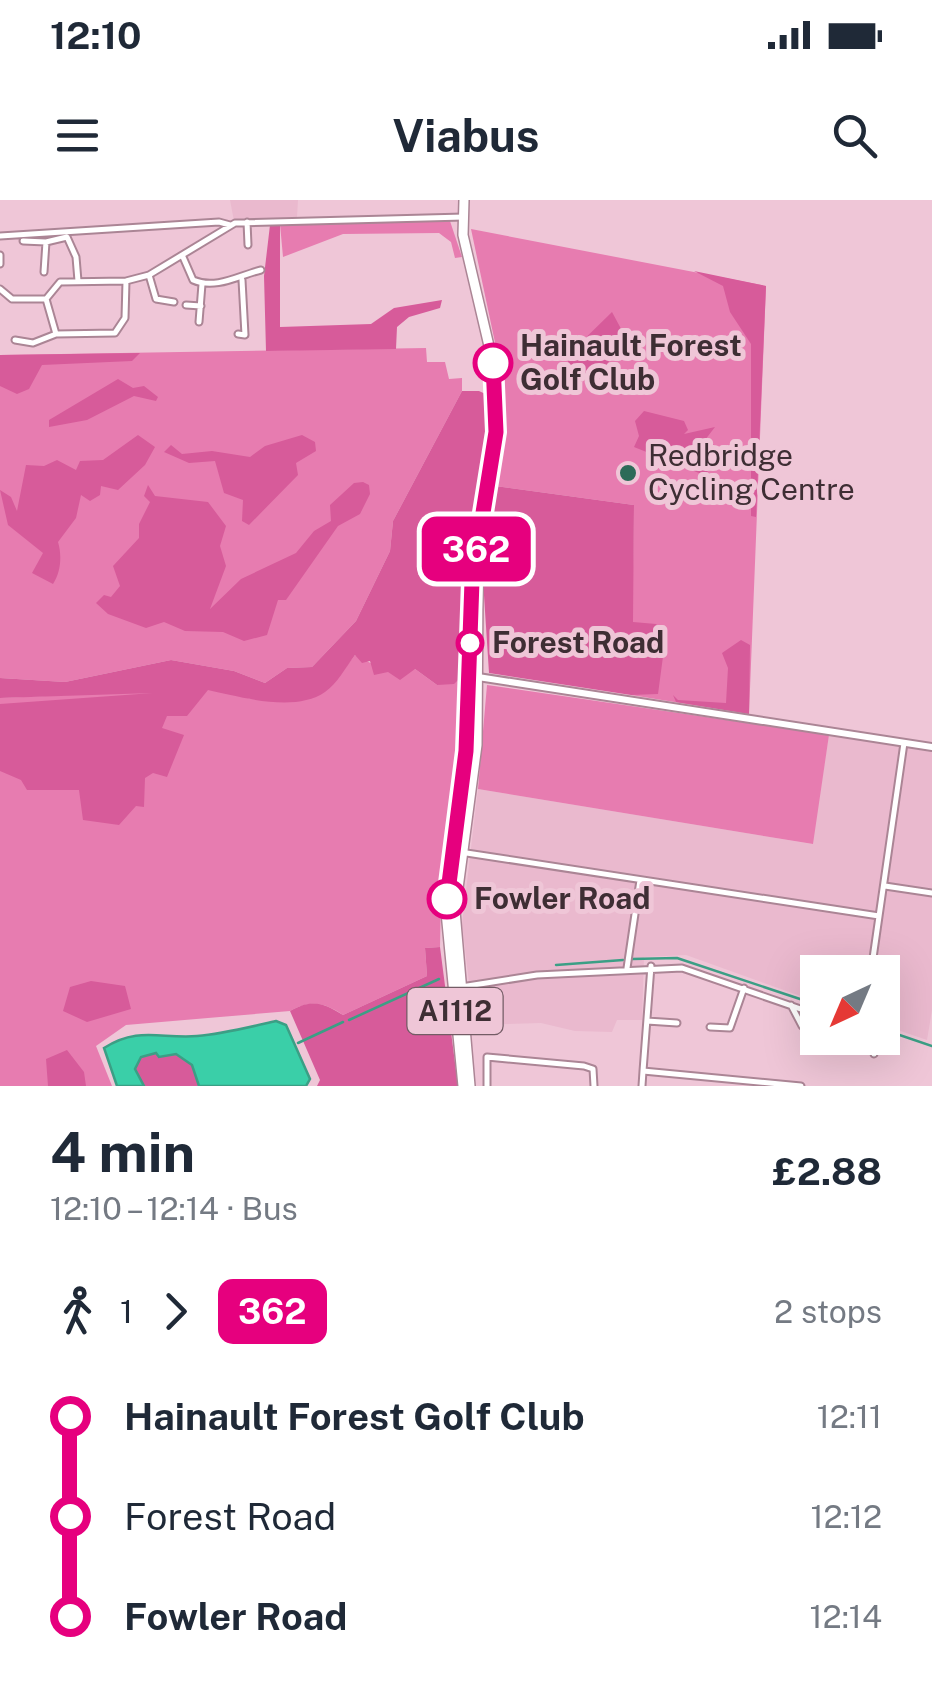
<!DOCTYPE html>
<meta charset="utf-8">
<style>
:root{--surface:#fff;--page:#f6f6f7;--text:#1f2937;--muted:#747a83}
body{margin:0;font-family:"Public Sans",sans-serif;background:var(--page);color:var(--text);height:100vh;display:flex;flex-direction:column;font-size:38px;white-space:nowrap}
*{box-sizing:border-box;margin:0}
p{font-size:32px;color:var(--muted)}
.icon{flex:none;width:55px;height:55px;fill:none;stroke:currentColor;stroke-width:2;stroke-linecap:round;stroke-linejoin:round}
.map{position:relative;height:886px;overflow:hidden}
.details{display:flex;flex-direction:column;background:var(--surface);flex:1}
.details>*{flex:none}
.badge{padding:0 20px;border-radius:15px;font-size:35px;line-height:65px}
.needle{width:65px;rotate:224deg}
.buttons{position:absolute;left:800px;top:755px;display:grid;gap:20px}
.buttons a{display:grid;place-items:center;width:100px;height:100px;border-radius:0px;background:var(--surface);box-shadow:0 10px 40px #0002;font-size:50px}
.map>.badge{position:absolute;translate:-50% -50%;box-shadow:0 0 0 5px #fff}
.legs{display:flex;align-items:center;gap:15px;height:110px;padding:0 50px;font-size:32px}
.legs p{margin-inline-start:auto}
.head{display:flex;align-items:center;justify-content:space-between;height:170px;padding:0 50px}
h1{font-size:55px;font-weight:700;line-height:75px}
ul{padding:0 50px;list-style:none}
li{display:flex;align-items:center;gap:35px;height:100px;font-size:38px}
li i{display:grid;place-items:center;width:15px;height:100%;margin:0 12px;background:currentColor}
li i::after{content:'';width:25px;height:25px;margin:-12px;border:8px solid;border-radius:50%;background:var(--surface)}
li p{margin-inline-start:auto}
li:first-child i{background:linear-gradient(#0000 50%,currentColor 0)}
li:last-child i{background:linear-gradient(currentColor 50%,#0000 0)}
.status{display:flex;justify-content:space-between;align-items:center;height:70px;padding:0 50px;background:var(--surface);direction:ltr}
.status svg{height:28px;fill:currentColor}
header{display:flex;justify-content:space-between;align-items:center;height:130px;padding:0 50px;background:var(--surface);font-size:45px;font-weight:700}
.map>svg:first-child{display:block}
.built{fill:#eab9ce}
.green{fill:#e77cb0}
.forest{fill:#d75b9a}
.water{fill:#3acfa8;stroke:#3b9f85;stroke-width:2.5}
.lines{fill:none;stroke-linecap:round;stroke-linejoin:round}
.stream{stroke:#3b9f85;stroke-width:2.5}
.minor-casing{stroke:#ab8595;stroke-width:9}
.tertiary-casing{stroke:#ab8595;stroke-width:10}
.primary-casing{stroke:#ab8595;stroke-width:12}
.minor{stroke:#fff;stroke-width:5}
.tertiary{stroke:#fff;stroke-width:6}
.primary{stroke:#fff;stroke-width:9}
.line-1-casing{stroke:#fff;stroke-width:22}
.line-1{stroke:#e6007e;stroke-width:15}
.stop-1-dot{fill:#fff;stroke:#e6007e;stroke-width:5}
.poi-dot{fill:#2c6b58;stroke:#efc6d7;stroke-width:4}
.labels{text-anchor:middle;stroke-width:10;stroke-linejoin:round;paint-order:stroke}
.shield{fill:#efc6d7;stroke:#735c65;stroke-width:2.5}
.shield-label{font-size:28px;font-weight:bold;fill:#3e2e34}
.stop-label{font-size:30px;font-weight:bold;fill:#3e2e34;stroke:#efc6d7;text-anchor:start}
.poi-label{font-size:30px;fill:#3e2e34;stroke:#efc6d7;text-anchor:start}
</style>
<div class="status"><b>12:10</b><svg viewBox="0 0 49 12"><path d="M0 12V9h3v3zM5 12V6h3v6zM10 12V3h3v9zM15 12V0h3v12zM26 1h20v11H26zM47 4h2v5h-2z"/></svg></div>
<header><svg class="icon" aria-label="menu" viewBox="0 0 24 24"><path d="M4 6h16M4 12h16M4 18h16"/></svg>Viabus<svg class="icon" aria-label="search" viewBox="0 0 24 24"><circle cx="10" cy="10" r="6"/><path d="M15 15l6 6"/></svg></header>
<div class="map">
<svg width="932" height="886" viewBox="0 0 932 886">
<rect width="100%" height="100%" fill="#efc6d7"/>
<path class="built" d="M230,0H298L297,17L234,21Z
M829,535L932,552V810L927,840L883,825L882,772H818L817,802L686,755L644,757L642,820H617L612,832L575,831L541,823L474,825L462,724L478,589L812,644Z"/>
<path class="green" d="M450,21L462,57L455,58L451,42L439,33L343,34L283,57L280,24Z
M471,29L766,86L749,514L631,495L634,305L495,286L504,185Z
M426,148L427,162H445L449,179L462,178V191L393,321L390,351L356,421L312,467L287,468L265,483L234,471L171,460L65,482L0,478V155Z
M355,455L388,472L415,469L437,485L465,473L461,572L441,693L440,747L425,748L427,776L343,815C323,802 311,800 290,811L126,825L96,846L112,886H0V498L208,489L252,499L336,480Z
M487,485L829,535L813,644L478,589Z"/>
<path class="forest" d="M280,24V127L371,124L394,108L442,100L440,108L409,117L397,127L396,149L266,151L264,76L270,25Z
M694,71L766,86L756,317L751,316V144L730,112L723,86Z
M612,112L626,138L604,168L582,179L568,165V155Z
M140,153L132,161L42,165L29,189L17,194L0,186V155Z
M118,179L133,188L144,186L158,197L156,201L134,196L87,220L49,227V220Z
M462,191H479L492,197L470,366L465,473L454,484L437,485L415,469L400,480L388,472L374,475L370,461L362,463L355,455C346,467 337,484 325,492C295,513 241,497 208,490L187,516H167L162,528L184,535L167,577L153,573L145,578L144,607L136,606L119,625L83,620L79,590H27L21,580L0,571V504L153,493L0,498V478L65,482L171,460L234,471L265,483L287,468L312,467L356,421L390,351L393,321Z
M644,211L684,221L688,230L684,234L715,227L705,240L716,246L704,250L714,265L704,275L634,247L639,236L635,221Z
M138,235L155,247L145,265L118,290L101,286L100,295L90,301L81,295L76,318L58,342C62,355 61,372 53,384L32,373L43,353L8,325L0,290L11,297L17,311L26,265L44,266L57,260L76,270L80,261L103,260Z
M302,235L315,242L316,251L296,263L298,275L249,325L242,321L243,300L224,293L215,261L189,263L164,252L171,245L182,254L212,251L250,257L265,246Z
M363,282L369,285L370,294L360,314L338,326L286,400H278L267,435L244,441L223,432L185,431L164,422L146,428L108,414L96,403L104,395L111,397L120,386L113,366L139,338V324L150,302L144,296L148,285L155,296L208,302L226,326L220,346L226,366L210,409L241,379L296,353L314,331L331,321L330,305L354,283Z
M495,286L634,305L633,422L656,424L666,434L658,494L631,495L489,473L483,380Z
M741,440L750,445L749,514L676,502L673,495L678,500L726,503L728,468L722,453Z
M440,747L458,886H317L320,880L290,811C311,799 323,802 343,815L427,776L425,748Z
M91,781L125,786L131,809L87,822L63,811L70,787Z
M67,850L84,872L86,886H48L46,859Z
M156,853L160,857L176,854L192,865L199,886H144L135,870L141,857Z"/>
<path class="water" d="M276,821L286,825L310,879L306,886H199L192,865L176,854L159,857L156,853L141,857L135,869L144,886H117L104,848C138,826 161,839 197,836C223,834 250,827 276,821Z"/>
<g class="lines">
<path class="stream" d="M632,759L677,758L818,805
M556,765L623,760
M349,820L439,779
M882,829L932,846
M298,843L343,822"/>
<g class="minor-casing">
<path id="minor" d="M247,22L248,45
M0,36L219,22L230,25
M23,41L46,42L67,37L76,57L78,81
M0,55V64
M183,57L193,80C216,90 240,75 261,70
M44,72L46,42
M149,75L156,99L174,102
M0,89L12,99H46
M46,99L60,82L126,81L149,75L235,23L464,17
M46,99L56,134
M186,105L201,106
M199,122L202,84
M238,134L245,135L242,80
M15,140L33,143L56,134L115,133L125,118L126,81
M460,652L879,716
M885,686L932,693
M627,768L640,680
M871,772L904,543
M461,787L537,775L682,768L818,815
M791,805L802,826L818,831
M647,821L677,823
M710,827L730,828L744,788
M874,854L875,838
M643,871L651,766
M487,886V857L584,866L593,869L594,886
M642,886L643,871L801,886"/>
</g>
<g class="tertiary-casing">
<path id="tertiary" d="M478,477L932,547"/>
</g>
<g class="primary-casing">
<path id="primary" d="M464,0L463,35L493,163L497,216L478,382L477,545L455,711L470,886
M463,886L446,712L466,551L472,396"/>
</g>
<use href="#minor" class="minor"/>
<use href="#tertiary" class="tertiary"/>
<use href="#primary" class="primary"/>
</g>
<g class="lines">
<g class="line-1-casing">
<path id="line-1" d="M447,699L466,551L472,381L496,232L493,163"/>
</g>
<use href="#line-1" class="line-1"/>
</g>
<g class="stop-1-dot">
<circle cx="493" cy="163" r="18"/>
<circle cx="470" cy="443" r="12"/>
<circle cx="447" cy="699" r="18"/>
</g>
<circle class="poi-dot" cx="628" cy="273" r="10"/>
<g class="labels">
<rect class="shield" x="407.5" y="788" width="95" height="46" rx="8"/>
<g class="shield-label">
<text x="455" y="821">A1112</text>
</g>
<g class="stop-label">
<text x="520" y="156">Hainault Forest<tspan x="520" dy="34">Golf Club</tspan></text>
<text x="492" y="453">Forest Road</text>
<text x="474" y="709">Fowler Road</text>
</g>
<g class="poi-label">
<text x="648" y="266">Redbridge<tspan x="648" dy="34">Cycling Centre</tspan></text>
</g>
</g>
</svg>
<div class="buttons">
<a><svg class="needle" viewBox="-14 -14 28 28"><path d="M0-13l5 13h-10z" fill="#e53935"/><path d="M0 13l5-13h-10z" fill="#747a83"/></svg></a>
</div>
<b class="badge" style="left:476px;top:349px;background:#e6007e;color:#fff">362</b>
</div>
<section class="details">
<div class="head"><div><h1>4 min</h1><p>12:10 – 12:14 · Bus</p></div><b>£2.88</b></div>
<div class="legs"><svg class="icon" aria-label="walk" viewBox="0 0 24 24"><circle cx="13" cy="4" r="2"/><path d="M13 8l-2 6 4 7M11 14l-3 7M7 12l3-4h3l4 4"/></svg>1<svg class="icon" aria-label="forward" viewBox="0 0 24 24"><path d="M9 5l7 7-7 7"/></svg><b class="badge" style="background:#e6007e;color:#fff">362</b><p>2 stops</p></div>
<ul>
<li><i style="color:#e6007e"></i><b>Hainault Forest Golf Club</b><p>12:11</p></li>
<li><i style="color:#e6007e"></i><span>Forest Road</span><p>12:12</p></li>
<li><i style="color:#e6007e"></i><b>Fowler Road</b><p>12:14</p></li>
</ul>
</section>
